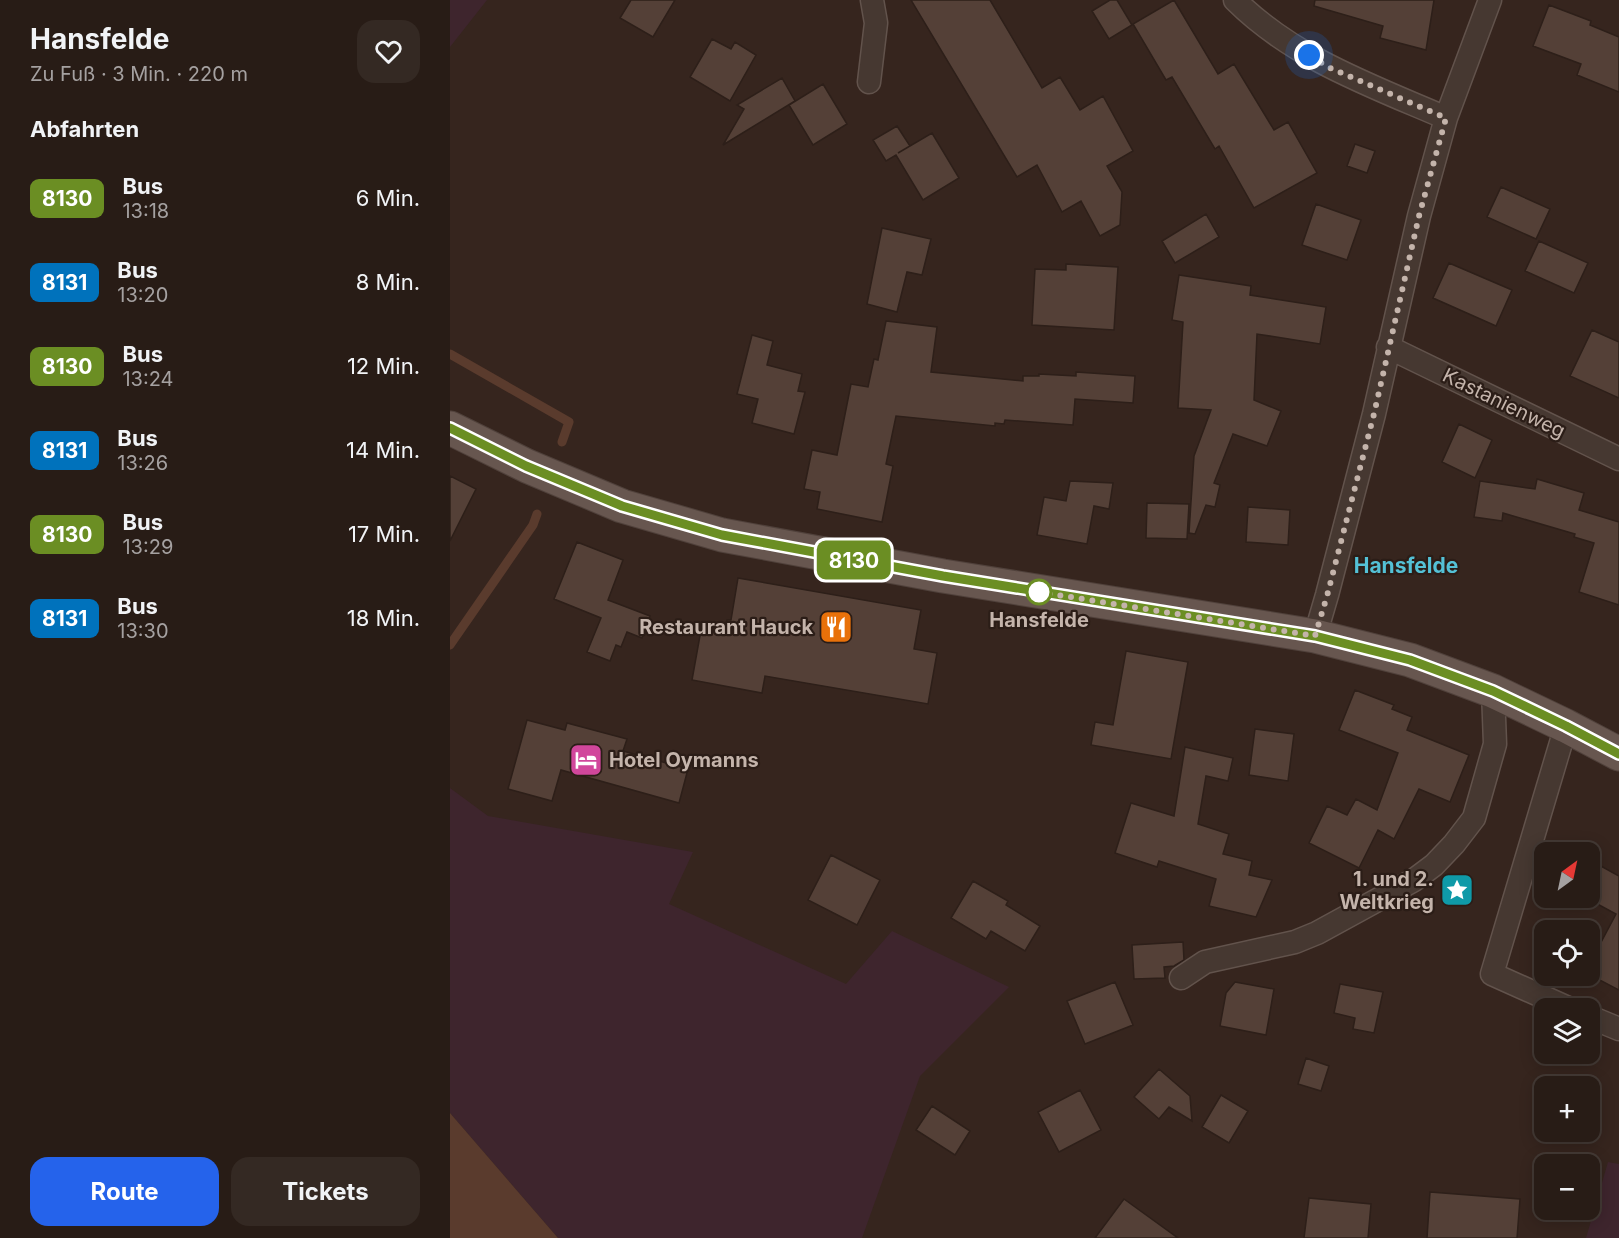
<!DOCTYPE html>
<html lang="de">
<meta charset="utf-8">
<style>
:root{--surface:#281c16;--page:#342923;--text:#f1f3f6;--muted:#a5a1a1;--line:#443a35;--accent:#2563eb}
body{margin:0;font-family:Inter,sans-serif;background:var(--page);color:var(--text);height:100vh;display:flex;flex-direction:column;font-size:22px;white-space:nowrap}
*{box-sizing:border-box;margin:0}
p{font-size:20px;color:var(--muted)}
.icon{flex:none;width:33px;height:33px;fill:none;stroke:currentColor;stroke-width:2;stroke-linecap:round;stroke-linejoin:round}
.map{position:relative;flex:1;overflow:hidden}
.panel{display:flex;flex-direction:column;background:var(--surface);width:450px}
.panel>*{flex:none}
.badge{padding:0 12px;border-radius:9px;font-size:21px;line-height:39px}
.needle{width:39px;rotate:33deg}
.buttons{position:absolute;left:1084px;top:842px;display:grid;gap:12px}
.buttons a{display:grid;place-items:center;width:66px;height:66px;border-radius:12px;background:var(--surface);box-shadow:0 3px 15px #0003,0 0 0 2px var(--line);font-size:30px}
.you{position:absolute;width:30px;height:30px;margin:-15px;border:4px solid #fff;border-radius:50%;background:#1a73e8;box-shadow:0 0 0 9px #1a73e833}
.map>.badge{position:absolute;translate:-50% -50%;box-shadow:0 0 0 3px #fff}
h2{padding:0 30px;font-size:22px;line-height:54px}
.round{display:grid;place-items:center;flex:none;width:63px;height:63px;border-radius:18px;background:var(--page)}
.overview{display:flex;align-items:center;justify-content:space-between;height:102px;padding:0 30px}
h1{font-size:28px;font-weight:700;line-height:45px}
.primary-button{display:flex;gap:12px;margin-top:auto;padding:12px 30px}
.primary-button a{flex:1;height:69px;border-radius:18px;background:var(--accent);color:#fff;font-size:24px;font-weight:700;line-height:69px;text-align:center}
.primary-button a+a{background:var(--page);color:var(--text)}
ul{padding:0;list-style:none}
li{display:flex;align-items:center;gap:18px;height:84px;padding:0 30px}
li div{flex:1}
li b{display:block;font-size:22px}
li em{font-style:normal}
li .badge{min-width:66px;font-weight:700;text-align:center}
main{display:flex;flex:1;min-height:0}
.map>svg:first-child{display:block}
.green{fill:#3e252d}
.water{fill:#5a3b2d}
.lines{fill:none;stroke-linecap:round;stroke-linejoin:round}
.stream{stroke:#5a3b2d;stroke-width:9}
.building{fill:#544037;stroke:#2d1f19;stroke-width:1.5}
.minor-casing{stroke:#62534c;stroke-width:25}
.primary-casing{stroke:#50413b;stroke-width:35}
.minor{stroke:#463831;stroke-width:22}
.primary{stroke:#67564f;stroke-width:33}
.line-casing{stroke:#fff;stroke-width:14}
.line{stroke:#6b8e23;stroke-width:9}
.walk{stroke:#c4b4ab;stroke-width:6;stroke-dasharray:0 10.8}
.stop-dot{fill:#fff;stroke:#6b8e23;stroke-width:3}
.labels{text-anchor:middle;stroke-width:4.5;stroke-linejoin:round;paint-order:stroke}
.street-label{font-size:20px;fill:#c4b4ab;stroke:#2b1d17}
.stop-label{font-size:20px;font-weight:bold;fill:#c4b4ab;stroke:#2b1d17}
.poi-label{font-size:20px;font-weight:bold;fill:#c4b4ab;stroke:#2b1d17;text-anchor:end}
.neighbourhood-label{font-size:21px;font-weight:bold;fill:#54c1d6;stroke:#2b1d17}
</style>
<main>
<section class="panel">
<div class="overview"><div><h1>Hansfelde</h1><p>Zu Fuß · 3 Min. · 220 m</p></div><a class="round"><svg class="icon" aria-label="heart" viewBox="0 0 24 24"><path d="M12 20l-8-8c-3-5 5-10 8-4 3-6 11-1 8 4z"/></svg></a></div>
<h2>Abfahrten</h2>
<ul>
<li><span class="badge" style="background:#6b8e23;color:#fff">8130</span><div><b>Bus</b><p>13:18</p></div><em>6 Min.</em></li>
<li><span class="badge" style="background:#0072bc;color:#fff">8131</span><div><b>Bus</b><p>13:20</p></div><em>8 Min.</em></li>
<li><span class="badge" style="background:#6b8e23;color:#fff">8130</span><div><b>Bus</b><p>13:24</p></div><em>12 Min.</em></li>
<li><span class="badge" style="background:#0072bc;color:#fff">8131</span><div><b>Bus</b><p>13:26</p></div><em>14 Min.</em></li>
<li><span class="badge" style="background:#6b8e23;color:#fff">8130</span><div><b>Bus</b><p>13:29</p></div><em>17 Min.</em></li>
<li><span class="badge" style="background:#0072bc;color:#fff">8131</span><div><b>Bus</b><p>13:30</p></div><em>18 Min.</em></li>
</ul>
<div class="primary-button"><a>Route</a><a>Tickets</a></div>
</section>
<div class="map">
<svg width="1169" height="1238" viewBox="0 0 1169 1238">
<rect width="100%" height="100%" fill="#36251e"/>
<path class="green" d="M0,0H37L0,47Z
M0,788L38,816L243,852L219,904L396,984L442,931L559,987L470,1076L412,1238H108L0,1113Z
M1158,1162L1169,1164V1238H1136Z"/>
<path class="water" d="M0,1113L108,1238H0Z"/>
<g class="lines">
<path class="stream" d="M0,354L119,422L112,442
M0,645L83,525L87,514"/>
</g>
<path class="building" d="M181,0H225L203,37L170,18Z
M461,0H540L592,88L610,77L630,110L653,96L683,151L657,166L672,192L670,225L650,236L631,201L612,212L587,165L567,177Z
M660,0H667L682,25L659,39L642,11Z
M724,0L768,74L784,64L824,130L838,122L867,173L804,208L769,146L765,149L722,77L716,80L683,24Z
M865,0H984L976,50L930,38L933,26L864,6Z
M1099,5L1141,21L1140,25L1169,37V92L1127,75L1131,64L1083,46Z
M262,39L281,49L285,42L306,55L280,101L240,77Z
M332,78L345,101L273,145L294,109L287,105Z
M373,84L397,124L363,145L339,105Z
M447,126L460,146L448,153L482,133L509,178L473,200L446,155L436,161L423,140Z
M905,144L925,151L917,173L897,166Z
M1051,187L1100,209L1086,239L1037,217Z
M866,204L911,220L897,260L852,245Z
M756,214L769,237L725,263L712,241Z
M432,228L481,239L472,275L457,272L447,312L417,304Z
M1089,241L1138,263L1124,293L1075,271Z
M999,263L1062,290L1046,326L983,298Z
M616,264L668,267L664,330L582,325L585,269L616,270Z
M729,275L801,286L800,295L876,307L870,344L807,334L804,400L831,411L817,446L783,434L764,483L770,485L765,507L756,505L745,534L739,533L744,456L761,410L728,408L733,322L722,320Z
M436,321L487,327L481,372L573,381V376H589V374L626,376V372L685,376L683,403L625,399L623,425L555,420L554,424L545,423V426L446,416L436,464L443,466L432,522L367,509L370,492L354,489L362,450L387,455L401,384L418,387L424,359L428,360Z
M1142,330L1169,342V398L1120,376Z
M302,335L323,341L317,365L352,374L348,391L355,392L344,434L302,423L308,399L287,394Z
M1009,424L1042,440L1025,478L992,462Z
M0,476L26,489L0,541Z
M1087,479L1134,493L1129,510L1169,522V605L1129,592L1144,543L1124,537L1125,534L1053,513L1052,521L1024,517L1030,481L1085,489Z
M620,481L663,483L659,509L644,506L637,544L587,535L594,497L616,501Z
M697,503L739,504L737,539L696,538Z
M798,507L840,510L838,545L796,542Z
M127,542L173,560L158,600L200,616L192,638L177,632L171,647L166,645L160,661L137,652L151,618L104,599Z
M288,578L471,610L464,649L487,653L478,704L315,676L312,693L242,680L251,630L274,634L277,620H281Z
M676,651L738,662L721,759L641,745L645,722L663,725Z
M905,690L944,705L942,709L962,717L957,730L1019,755L1000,802L969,789L944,839L928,830L909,868L859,843L877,806L897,815L906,799L927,810L948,753L889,730Z
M77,720L115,730L117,723L177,739L173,751L238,769L229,803L111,770L102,801L58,789Z
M805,729L844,734L838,781L799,775Z
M735,747L783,758L778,781L756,776L748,824L779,834L773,854L802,861L799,875L822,880L806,917L759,906L766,879L709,861L707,867L665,853L681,803L724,816Z
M381,855L430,880L407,925L358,900Z
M1140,860L1169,876V990L1140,975V963L1166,914L1140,900Z
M523,881L558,901L556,905L590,926L575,951L541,931L536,939L501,918Z
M733,942L734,960L724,966L714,967L715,978L684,979L682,945Z
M665,982L683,1025L635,1044L617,1001Z
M785,982L824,989L816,1035L770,1026L776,993Z
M890,984L933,992L924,1033L903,1029L905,1018L884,1013Z
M856,1058L879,1066L871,1091L848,1084Z
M709,1069L740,1096L742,1121L719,1107L709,1119L684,1097Z
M630,1090L651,1130L609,1152L588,1112Z
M771,1095L798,1111L779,1143L752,1127Z
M482,1106L520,1131L505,1155L466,1130Z
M980,1192L1070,1199L1067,1238H977Z
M859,1198L921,1204L918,1238H854Z
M674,1199L728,1238H645Z"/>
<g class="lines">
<g class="minor-casing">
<path id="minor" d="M785,0C843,58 922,86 996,118
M419,82L426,23L422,0
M938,347L1169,459
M865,636L877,595L924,414L969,216L996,118L1040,0
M1116,726L1042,974L1118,1008
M731,978L755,962L845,942L867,933L964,880L984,865L1004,844L1024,818L1045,744L1043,691
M1140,1017L1169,1029"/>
</g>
<g class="primary-casing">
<path id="primary" d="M0,428L77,466L172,506L272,535L493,576L865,636L960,660L1043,691L1116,726L1169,754"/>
</g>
<use href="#minor" class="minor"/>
<use href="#primary" class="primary"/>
</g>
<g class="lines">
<g class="line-casing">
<path id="line" d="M0,428L76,466L172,506L272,535L493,576L865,636L960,660L1043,691L1116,726L1169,754"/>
</g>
<use href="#line" class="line"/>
<path class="walk" d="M589,592L865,636L877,596L924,414L969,216L996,118L878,67L859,55"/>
</g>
<defs>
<g id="restaurant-square" transform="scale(1.725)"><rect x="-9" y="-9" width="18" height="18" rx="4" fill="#e8710a" stroke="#2b1d17"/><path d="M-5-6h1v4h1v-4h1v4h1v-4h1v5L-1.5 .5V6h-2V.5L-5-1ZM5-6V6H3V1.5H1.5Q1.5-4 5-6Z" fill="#fff"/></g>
<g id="hotel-square" transform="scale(1.725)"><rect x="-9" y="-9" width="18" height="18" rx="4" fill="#d1479c" stroke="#2b1d17"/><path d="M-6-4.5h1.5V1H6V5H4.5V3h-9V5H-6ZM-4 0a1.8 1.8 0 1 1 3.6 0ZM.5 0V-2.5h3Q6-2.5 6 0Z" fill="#fff"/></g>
<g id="sight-square" transform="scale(1.725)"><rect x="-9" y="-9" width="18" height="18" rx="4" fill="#0f9aa8" stroke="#2b1d17"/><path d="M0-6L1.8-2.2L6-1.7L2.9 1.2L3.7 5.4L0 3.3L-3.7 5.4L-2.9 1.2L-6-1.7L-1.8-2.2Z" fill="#fff"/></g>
</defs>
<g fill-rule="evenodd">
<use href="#restaurant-square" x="386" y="627"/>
<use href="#hotel-square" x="136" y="760"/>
<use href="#sight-square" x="1007" y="890"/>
</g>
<circle class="stop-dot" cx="589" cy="592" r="12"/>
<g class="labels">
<g class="street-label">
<text transform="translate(1054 403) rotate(26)" y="7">Kastanienweg</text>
</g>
<g class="stop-label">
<text x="589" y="627">Hansfelde</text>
</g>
<g class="poi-label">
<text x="363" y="634">Restaurant Hauck</text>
<text x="159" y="767" text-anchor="start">Hotel Oymanns</text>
<text x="984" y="886">1. und 2.<tspan x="984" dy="23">Weltkrieg</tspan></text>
</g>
<g class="neighbourhood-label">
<text x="956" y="573">Hansfelde</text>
</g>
</g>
</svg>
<div class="buttons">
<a><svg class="needle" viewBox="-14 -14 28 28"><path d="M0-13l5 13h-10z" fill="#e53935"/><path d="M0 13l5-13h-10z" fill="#a5a1a1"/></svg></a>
<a><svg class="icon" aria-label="locate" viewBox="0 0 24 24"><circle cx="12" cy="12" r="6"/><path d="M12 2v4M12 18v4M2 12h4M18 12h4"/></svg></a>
<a><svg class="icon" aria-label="layers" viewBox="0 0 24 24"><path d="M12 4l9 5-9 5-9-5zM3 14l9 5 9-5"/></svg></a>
<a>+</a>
<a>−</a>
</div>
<div class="you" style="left:859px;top:55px"></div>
<b class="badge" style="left:404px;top:560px;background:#6b8e23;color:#fff">8130</b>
</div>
</main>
